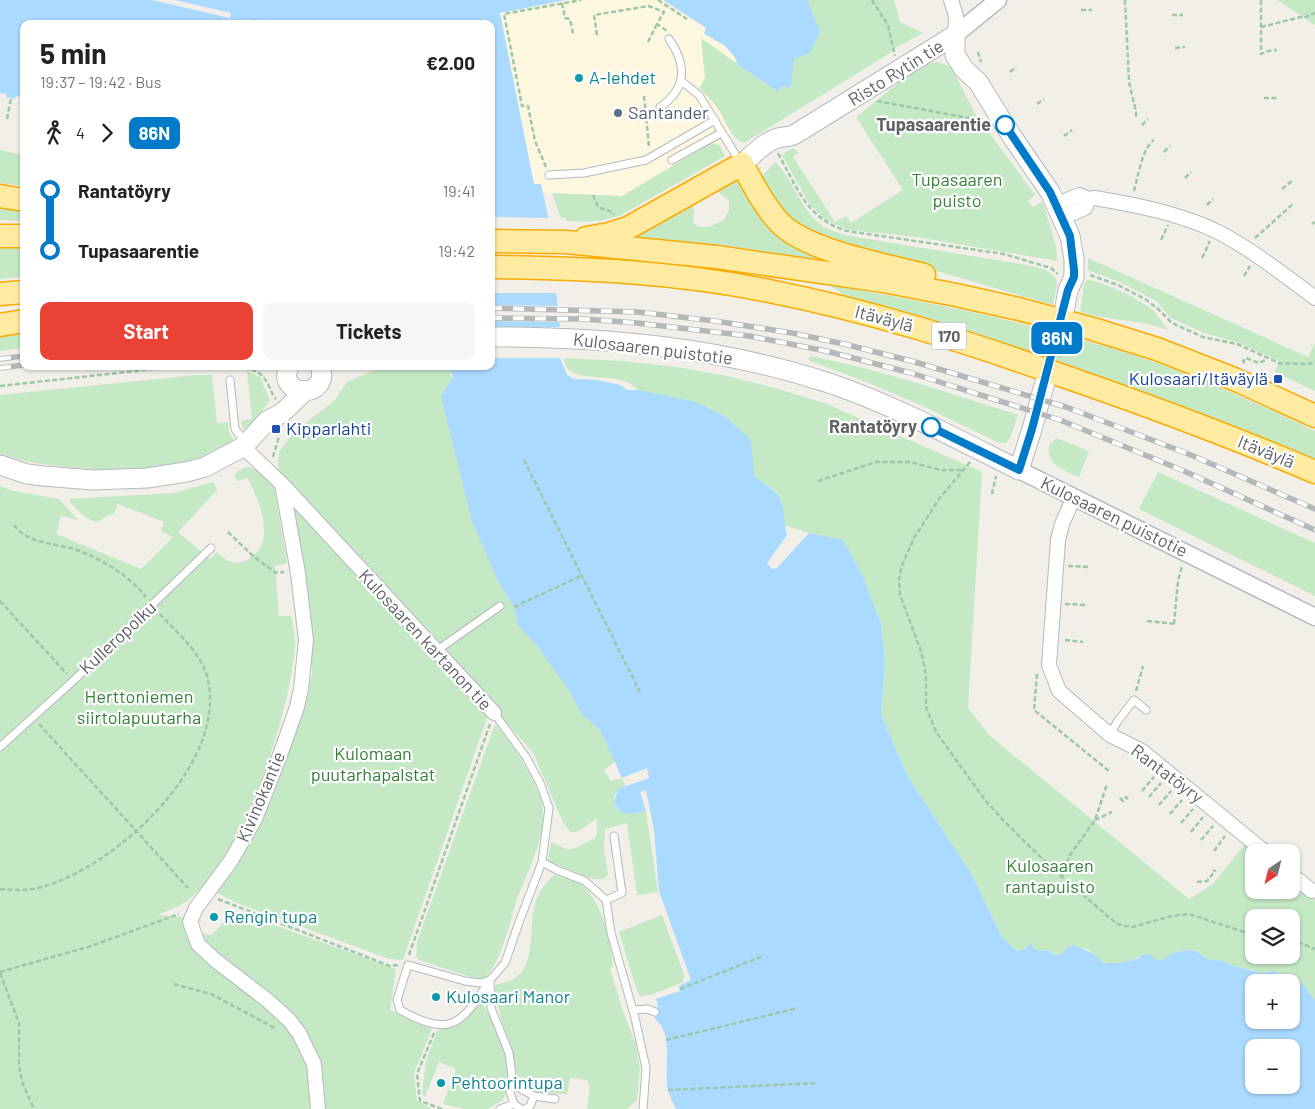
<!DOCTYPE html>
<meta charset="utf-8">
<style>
:root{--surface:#fff;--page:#f6f6f6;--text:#222;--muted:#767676;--accent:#ea4335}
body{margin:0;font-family:Barlow,sans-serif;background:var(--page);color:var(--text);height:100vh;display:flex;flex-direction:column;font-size:19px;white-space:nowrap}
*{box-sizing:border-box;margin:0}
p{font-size:16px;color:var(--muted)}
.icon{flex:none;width:28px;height:28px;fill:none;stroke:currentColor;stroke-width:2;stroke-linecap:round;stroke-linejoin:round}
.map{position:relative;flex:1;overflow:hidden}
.drawer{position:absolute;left:20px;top:20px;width:475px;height:350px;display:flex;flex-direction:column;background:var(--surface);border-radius:10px;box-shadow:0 1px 4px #0004}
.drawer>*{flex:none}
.badge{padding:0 10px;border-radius:8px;font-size:18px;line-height:32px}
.needle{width:32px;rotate:215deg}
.tools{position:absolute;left:1245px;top:844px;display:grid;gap:10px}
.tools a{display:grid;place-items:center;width:55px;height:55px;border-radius:10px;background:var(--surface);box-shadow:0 1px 4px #0004;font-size:25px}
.map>.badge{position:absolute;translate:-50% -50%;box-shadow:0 0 0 2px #fff}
.legs{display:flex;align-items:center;gap:8px;height:55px;padding:0 20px;font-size:16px}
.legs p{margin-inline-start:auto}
.head{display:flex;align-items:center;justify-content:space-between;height:85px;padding:0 20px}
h1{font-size:28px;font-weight:700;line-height:38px}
.action{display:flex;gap:10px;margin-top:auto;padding:10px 20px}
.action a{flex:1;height:58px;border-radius:10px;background:var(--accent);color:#fff;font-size:20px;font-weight:700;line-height:58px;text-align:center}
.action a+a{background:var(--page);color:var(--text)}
ul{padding:0 20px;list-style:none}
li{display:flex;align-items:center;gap:18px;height:60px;font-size:19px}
li i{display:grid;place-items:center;width:8px;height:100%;margin:0 6px;background:currentColor}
li i::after{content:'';width:12px;height:12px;margin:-6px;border:4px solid;border-radius:50%;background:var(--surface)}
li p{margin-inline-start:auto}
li:first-child i{background:linear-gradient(#0000 50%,currentColor 0)}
li:last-child i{background:linear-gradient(currentColor 50%,#0000 0)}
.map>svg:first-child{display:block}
.commercial{fill:#fef7e0}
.green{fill:#c5e8c5;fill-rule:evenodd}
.water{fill:#aadaff;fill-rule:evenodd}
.pier{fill:#f1efe8}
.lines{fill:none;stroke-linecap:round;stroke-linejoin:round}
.secondary-tunnel{stroke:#ccccc8;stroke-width:19;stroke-dasharray:19 9;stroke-linecap:butt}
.service-casing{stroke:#b5b8bc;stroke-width:9}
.minor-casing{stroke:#b5b8bc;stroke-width:16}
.tertiary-casing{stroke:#b5b8bc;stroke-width:19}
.secondary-casing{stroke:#b6babf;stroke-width:21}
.trunk-casing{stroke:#f9ab00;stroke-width:25}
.path{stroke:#9cc7a9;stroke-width:2.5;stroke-dasharray:5 2.5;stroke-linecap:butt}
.service{stroke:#fff;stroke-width:7}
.minor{stroke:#fff;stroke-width:14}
.tertiary{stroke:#fff;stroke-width:16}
.secondary{stroke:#fff;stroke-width:19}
.trunk{stroke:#feeaa1;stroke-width:22}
.rail-casing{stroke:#b6b7b8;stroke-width:5.5}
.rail{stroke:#fff;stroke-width:4;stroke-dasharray:11;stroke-linecap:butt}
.line-1-casing{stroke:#fff;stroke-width:11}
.line-1{stroke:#007ac9;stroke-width:8}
.culture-dot{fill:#0f9aa8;stroke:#fff;stroke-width:2}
.service-dot{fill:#5c6f8a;stroke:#fff;stroke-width:2}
.stop-1-dot{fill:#fff;stroke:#007ac9;stroke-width:2.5}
.transit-dot{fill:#1a4fb4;stroke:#fff;stroke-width:2}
.labels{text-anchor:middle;stroke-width:4.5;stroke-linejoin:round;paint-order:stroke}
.shield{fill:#fff;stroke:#8f9295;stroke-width:1}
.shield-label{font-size:16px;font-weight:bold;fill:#5f6368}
.street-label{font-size:18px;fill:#5f6368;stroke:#fff}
.culture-label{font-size:18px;fill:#0d838f;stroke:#fff;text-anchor:start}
.service-label{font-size:18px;fill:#4e5e75;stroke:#fff;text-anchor:start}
.stop-label{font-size:18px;font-weight:bold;fill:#5f6368;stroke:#fff;text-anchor:end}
.park-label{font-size:18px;fill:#348238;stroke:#fff}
.transit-label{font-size:18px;fill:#164399;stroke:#fff;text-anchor:end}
</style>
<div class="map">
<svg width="1315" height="1109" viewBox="0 0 1315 1109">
<rect width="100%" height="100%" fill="#f1efe8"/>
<path class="commercial" d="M566,0H663L707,28L716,41L724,45L734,56L738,65L771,87L719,145L711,143L622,196L543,193L541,184H534L500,13Z"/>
<path class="green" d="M793,0H894L900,22L923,33L897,47L890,53L744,143C730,138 726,120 718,109C713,101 706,95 699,88L705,78L701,38L759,79Z
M1277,0H1315V25Z
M938,62L951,67L976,115L974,127L982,123L1035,195L1028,201L1033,207L1041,202L1044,206L1056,246L1057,261L917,237L849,230L835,224L826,220L810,205L782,155L793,148L799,153L793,157L835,222L846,216L851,223L903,190L856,117L921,65Z
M711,143L719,145L725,156L621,215C602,222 585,222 566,221V218H561L552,193L622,196Z
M0,150L24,155V186L0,183Z
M775,162C794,180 799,208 820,224C835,236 867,238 886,242C933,250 980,257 1027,265L1046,270L1056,278L1057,285L1053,305L944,273L876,256L792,225L762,180L764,174Z
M740,178L830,257L827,263L630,238L691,202L694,210L693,223C703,231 714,225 724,220L729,210V200L721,195L717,188Z
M0,202L24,206V221L0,220Z
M0,248H24V277L0,279Z
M1088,258L1308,357L1315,343V391L1275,372L1279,361L1237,342L1204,333L1171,318L1156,301L1122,283L1088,270Z
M1087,280C1101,280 1144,301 1154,311C1159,317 1163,324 1168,330C1139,319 1109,321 1080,312L1084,284Z
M829,285C924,301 1018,320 1111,348C1181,369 1249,399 1315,431V459L1182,406L984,336L847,297Z
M24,329V348L0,351V333Z
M811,356C881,370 949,393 1018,415L1010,438L1006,443H999L925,407L866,382L810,361L808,359Z
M564,358L622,361L677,367L727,376L775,388L827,404L982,472L968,708L990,736L1189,899L1213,884L1244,845L1254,853V890H1291V882L1315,900V1000L1297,977L1285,976L1273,971L1263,973L1233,966L1223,961L1207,959L1196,951L1185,950L1172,953L1163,960H1156L1143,954C1134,961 1113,968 1102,961C1096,957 1091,949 1083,948C1078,947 1072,948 1067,948L1061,955H1053L1050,950L1040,951L1033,948L1017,951L1002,937L972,875L906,773L881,714L885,663L881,623L863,576L843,541L809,533L784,525C783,513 783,498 774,490C767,485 760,481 754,475L597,380L620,385L627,390H638C619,367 565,389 564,358ZM1254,918H1291V955H1254Z
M384,366H449L499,583L514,607L518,625L601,707L592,723L600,730L615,762L604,770L611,781L622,778L625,786C615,791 612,797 616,808L629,813L646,811L658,892L637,895L627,823L605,829L604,849L608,875L604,879H593L548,861L551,842C569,851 569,852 587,842C591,840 595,839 597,835C598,830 596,825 597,819C586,823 583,833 570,832L563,822L533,753L492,706L286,483L279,472L278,462L279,452L294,432L335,400L347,382Z
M247,371L260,377L270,400L247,433L242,426L241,421L252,419Z
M196,375H212L217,423L228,422L229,433L236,443C209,457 181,467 150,469C137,470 124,468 112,471C72,467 38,467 0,454V395Z
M1056,438L1089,451L1079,477C1064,470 1046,465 1049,445Z
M250,467L259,472L274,486L287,563L275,566L279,616H291C293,626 296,637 295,646C290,715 243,857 188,900C180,907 167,910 158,915L184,917V931L212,935L235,911L396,969L390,1010L418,1024L432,1029L414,1073L417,1101L433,1109H0V486L13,491L59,499L78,520L61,516L56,534L141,569L173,537L161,531L164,522L118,504L114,514L108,515L98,522C86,520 77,510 69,501L71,499L174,493L213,482L215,484L217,490L178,532L210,559L216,552C228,561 235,568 250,558C278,540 258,501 248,478L237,481L234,474L244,468Z
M1158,472L1315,543V596L1139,509Z
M290,497L486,711L487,718L403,960L389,959L237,903L217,893V890L255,835L265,814L306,705L312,673L302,567Z
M495,724C511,743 524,762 535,785C537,790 541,796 542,802C548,836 527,871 516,902C510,921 499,973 480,980L419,960L416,956L417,942Z
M554,875C563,878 575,880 583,886C603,904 610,940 613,965L610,969L624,1014L636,1045L640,1069L637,1100L627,1109H587L590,1085L588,1084V1080L570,1078L567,1094L540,1093L532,1091L526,1087L517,1075L511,1047L502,1022L494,990L496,985C502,982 510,982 515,978C536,963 529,930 534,908C536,896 545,882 554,875Z
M662,915L685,977L682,978L684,982L650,995L641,996L638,994L619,932Z
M481,1002C494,1022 507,1049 509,1074C510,1083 506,1092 503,1100L488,1109H464L443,1104L456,1069L439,1062L425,1097L422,1093L426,1061L437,1031C460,1025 466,1020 481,1002Z"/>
<path class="water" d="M0,0H566L500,13L534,184H541L548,216L560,327V358L567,375L574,379L597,380L620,385L627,390H639L696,402L727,418L751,440L754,475C760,481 767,485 773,490C786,500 783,521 787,535L767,563L772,569L777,568L809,533L843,540L863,576L881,623L885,663L881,714L906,773L972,875L1002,937L1017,951L1025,949L1032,943L1033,948L1040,951L1050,950L1053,955H1061L1067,948L1074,945L1094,954L1104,963H1119L1137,959L1143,954L1151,955L1156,960H1163L1172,953L1185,950L1196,951L1207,959L1223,961L1233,966L1263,973L1273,971L1285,976L1297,977L1315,1000V1109H676C673,1103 670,1097 668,1091C663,1069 675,1034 655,1019V1012L658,1006L656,999L680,991L679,986L691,980L659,891L654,830L646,790L640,792L646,811C631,814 619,818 614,801L618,789L649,778L647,768L622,778L600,730L582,714L568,689L538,647L518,625L514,607L499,583L472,521L441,396L453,377L449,366H491V24H24V98L16,96L15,99L6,97V94L0,93ZM1254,982H1291V1020H1254ZM1254,1048H1291V1085H1254Z
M663,0H807L820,31L810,53L794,59L791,85L788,88L783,86L777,91L738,65L734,56L724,45L704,34L706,28Z"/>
<path class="pier" d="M152,0H175L231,13L230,18Z
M491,217L551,218L559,293H491Z
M491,305L561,306L562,322L491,321Z
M491,327H560V358H491Z"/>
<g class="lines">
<path class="secondary-tunnel" d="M1045,382L1065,307"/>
<g class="service-casing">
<path id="service" d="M681,81L699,95L740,162
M660,107C687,89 687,64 669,39
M672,160L721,133
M549,175L584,173L646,160L715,120
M230,380L235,429L245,442
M436,651L500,606
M1110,735L1117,722L1134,700L1146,710
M0,747L73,681L211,548
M542,862L557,870L585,881L606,900
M606,900L611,933L635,1018L646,1068L643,1109
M606,900L622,893L614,836
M490,980C461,1025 451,1038 400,1010L397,1000L408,965L465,981L481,983L490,980L505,963L518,925L542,862L549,808L540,783L526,757L494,713
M490,981L491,1008L509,1053L512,1076L510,1092L514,1104L521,1109
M633,1010L648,1009L655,1012
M512,1076L521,1089L534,1096
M500,1109L514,1104
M525,1109L530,1106L534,1096L555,1099"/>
</g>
<g class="minor-casing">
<path id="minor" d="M951,0L956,16L955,35
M1089,199L1085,208L1071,214L1059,211L1065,201L1079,195L1089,199L1095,198C1136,205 1183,214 1220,233C1254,251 1284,275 1315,298
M243,447L282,484L494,713
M282,484L298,573L306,640L301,689L297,707L280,755L255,819L230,862L196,908L190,922L198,944L215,960L267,1000L289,1020L299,1033L314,1064L318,1109
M1074,497L1062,524L1058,540L1049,665L1059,691L1110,735L1142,751L1265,852
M1291,874L1312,891"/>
</g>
<g class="tertiary-casing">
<path id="tertiary" d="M955,35L998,0
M1019,470L1315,617"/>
</g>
<g class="secondary-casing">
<path id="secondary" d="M955,35V55L964,69L978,82L1011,135L1050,192L1070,236L1074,259V277L1068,290L1065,307
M742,164C752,156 765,141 778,138C786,136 789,138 797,133L955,35
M491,337C605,337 720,347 829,383C894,405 957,439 1019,470L1032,429L1045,382
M289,366C275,398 332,400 320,366
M0,465L27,474L43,476L93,480L147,478L186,472L205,467L243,447L267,421L282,413L304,392"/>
</g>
<g class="trunk-casing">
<path id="trunk" d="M0,196L24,200
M0,236H24
M586,238L609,234L628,228L742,164C753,184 764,206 780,223C807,251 886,265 924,275
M491,241L566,242L717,257L883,281L956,295L1019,309L1093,329L1157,349L1234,379L1315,416
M491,267C584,268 677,272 769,291C871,311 968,342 1066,377C1150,406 1233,437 1315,472
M0,294L24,292
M0,325L24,321"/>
</g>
<path class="path" d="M658,0L687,19
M872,0L888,25L895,56
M1125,0L1129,82L1136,112V118
M1261,0V54L1268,51L1277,50
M562,3L565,18L570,19L573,34
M1081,10H1092
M1172,15H1183
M255,24L256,17
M1261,27L1301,17L1303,18L1315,13
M597,35L594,15L649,6L664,12L657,24L667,31
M648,42L657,24
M1175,48L1185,47
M978,52L981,62
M1010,72L1016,67
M644,96L649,147
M1264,98H1279
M877,101L985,121
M1037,104L1044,99
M7,119L11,98
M1142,125L1148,119
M970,127L971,119
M1064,136L1072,130
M1164,152L1170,146
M778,153C797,188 807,219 847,231L1004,254L1051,268L1058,274
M546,167L535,141L528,106H522L504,14L581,0
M1185,178L1191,172
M1282,189L1292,181
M1134,191C1138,177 1142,148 1154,140
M593,195L598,207L612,212L614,215
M1207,205L1213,199
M1312,224L1315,222
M1255,238L1294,203
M1161,240L1168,225
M1202,258L1210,241
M1090,275L1118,285L1145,299L1157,308L1172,323L1203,337L1237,344L1279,363L1309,364L1315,361
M1244,276L1250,266
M1245,363L1243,361L1246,358L1259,363L1267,359
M229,368C246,368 259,367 268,384C271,390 272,395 276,399
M0,386L181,366
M273,457L280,433
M524,460L640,692
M970,462L939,499L914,538L902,565L899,579L900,595L921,651L926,675V707L936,732L985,800L1003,820L1029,846L1062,877L1117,924L1132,927L1172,916L1189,914L1244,932H1254
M818,481L876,462H910L941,470H962
M992,494L996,476
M14,525C28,545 59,543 80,551C106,562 128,575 146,597
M228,532L253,556L276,573L284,572
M1068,566L1089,567
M0,601L67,674
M1065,604L1086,605
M514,607L583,575
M1147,621L1176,624
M1174,624L1178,581L1182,566
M1065,640L1083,642
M1037,674L1034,710L1109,771
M1136,691L1143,666
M39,724L188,888
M1142,791L1154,777
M1149,797L1161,783
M1120,798L1123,801L1126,797L1128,799
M1159,805L1171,791
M1170,814L1182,800
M1095,820L1112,812
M1181,823L1193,809
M1191,832L1203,817
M1201,840L1213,826
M1214,851L1225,836
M1062,877L1070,855L1095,820L1107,784
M1197,882L1207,881L1215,871L1213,870
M0,889C14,890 28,891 42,887C117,866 230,762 207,676C200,651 175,631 159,613
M218,899L390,966L398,965
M1291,939L1315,949
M409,955L490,724
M0,972L91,946L179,914
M0,973L19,1023V1065L22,1082L34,1109
M174,984L211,994L271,1026L276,1028
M680,989L763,956
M434,1033L417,1074L420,1101L442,1109
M666,1040L798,1008
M668,1090L818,1083"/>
<use href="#service" class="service"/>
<use href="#minor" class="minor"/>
<use href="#tertiary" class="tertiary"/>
<use href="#secondary" class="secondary"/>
<use href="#trunk" class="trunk"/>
<g class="rail-casing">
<path id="rail" d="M491,308L638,312L715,321L792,333L844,344L915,362L1066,407L1191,455L1315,509
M491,318L584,319L637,323L749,336L826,351L911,373L1060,420L1184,471L1315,530
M0,359L24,356
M0,368L24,365"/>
</g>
<use href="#rail" class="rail"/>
</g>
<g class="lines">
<g class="line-1-casing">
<path id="line-1" d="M931,427L1019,470L1032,429L1068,290L1074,277V270L1070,236L1050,192L1005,125"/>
</g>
<use href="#line-1" class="line-1"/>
</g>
<g class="culture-dot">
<circle cx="579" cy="78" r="5"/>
<circle cx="214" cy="917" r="5"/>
<circle cx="436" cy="997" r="5"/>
<circle cx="441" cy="1083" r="5"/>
</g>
<circle class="service-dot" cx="618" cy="113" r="5"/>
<g class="stop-1-dot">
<circle cx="1005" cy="125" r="9"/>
<circle cx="931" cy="427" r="9"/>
</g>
<g class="transit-dot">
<rect x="1273" y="374" width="10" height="10" rx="2.5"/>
<rect x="271" y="424" width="10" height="10" rx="2.5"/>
</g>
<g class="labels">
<rect class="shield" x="931.5" y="322.5" width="35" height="27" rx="4"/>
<g class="shield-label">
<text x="949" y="342">170</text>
</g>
<g class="street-label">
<text transform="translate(896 73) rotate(-32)" y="6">Risto Rytin tie</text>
<text transform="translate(884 319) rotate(15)" y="6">Itäväylä</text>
<text transform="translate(653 349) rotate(7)" y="6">Kulosaaren puistotie</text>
<text transform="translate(1266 452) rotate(22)" y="6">Itäväylä</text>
<text transform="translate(1114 517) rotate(26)" y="6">Kulosaaren puistotie</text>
<text transform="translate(118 638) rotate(-43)" y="6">Kulleropolku</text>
<text transform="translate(425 640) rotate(47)" y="6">Kulosaaren kartanon tie</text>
<text transform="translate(1167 774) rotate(37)" y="6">Rantatöyry</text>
<text transform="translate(261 797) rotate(-67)" y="6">Kivinokantie</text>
</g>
<g class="culture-label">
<text x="589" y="84">A-lehdet</text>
<text x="224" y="923">Rengin tupa</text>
<text x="446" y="1003">Kulosaari Manor</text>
<text x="451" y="1089">Pehtoorintupa</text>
</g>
<g class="service-label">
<text x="628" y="119">Santander</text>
</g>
<g class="stop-label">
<text x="991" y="131">Tupasaarentie</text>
<text x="917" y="433">Rantatöyry</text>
</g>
<g class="park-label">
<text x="957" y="186">Tupasaaren<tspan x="957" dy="21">puisto</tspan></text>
<text x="139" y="703">Herttoniemen<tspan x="139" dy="21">siirtolapuutarha</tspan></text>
<text x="373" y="760">Kulomaan<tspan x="373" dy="21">puutarhapalstat</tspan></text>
<text x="1050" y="872">Kulosaaren<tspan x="1050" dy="21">rantapuisto</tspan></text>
</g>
<g class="transit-label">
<text x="1268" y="385">Kulosaari/Itäväylä</text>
<text x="286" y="435" text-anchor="start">Kipparlahti</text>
</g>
</g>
</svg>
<div class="tools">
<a><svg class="needle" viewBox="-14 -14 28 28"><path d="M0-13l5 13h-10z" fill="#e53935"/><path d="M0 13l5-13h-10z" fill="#767676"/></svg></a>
<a><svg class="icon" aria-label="layers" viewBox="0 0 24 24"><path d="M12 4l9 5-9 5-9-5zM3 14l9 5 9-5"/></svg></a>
<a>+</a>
<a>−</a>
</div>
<b class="badge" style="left:1057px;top:338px;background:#007ac9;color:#fff">86N</b>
<section class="drawer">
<div class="head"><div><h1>5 min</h1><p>19:37 – 19:42 · Bus</p></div><b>€2.00</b></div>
<div class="legs"><svg class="icon" aria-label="walk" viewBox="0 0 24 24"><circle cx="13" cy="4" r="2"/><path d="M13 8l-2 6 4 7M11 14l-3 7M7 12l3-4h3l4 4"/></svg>4<svg class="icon" aria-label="forward" viewBox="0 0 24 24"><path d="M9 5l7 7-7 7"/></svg><b class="badge" style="background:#007ac9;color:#fff">86N</b></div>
<ul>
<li><i style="color:#007ac9"></i><b>Rantatöyry</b><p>19:41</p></li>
<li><i style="color:#007ac9"></i><b>Tupasaarentie</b><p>19:42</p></li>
</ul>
<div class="action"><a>Start</a><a>Tickets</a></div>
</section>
</div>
